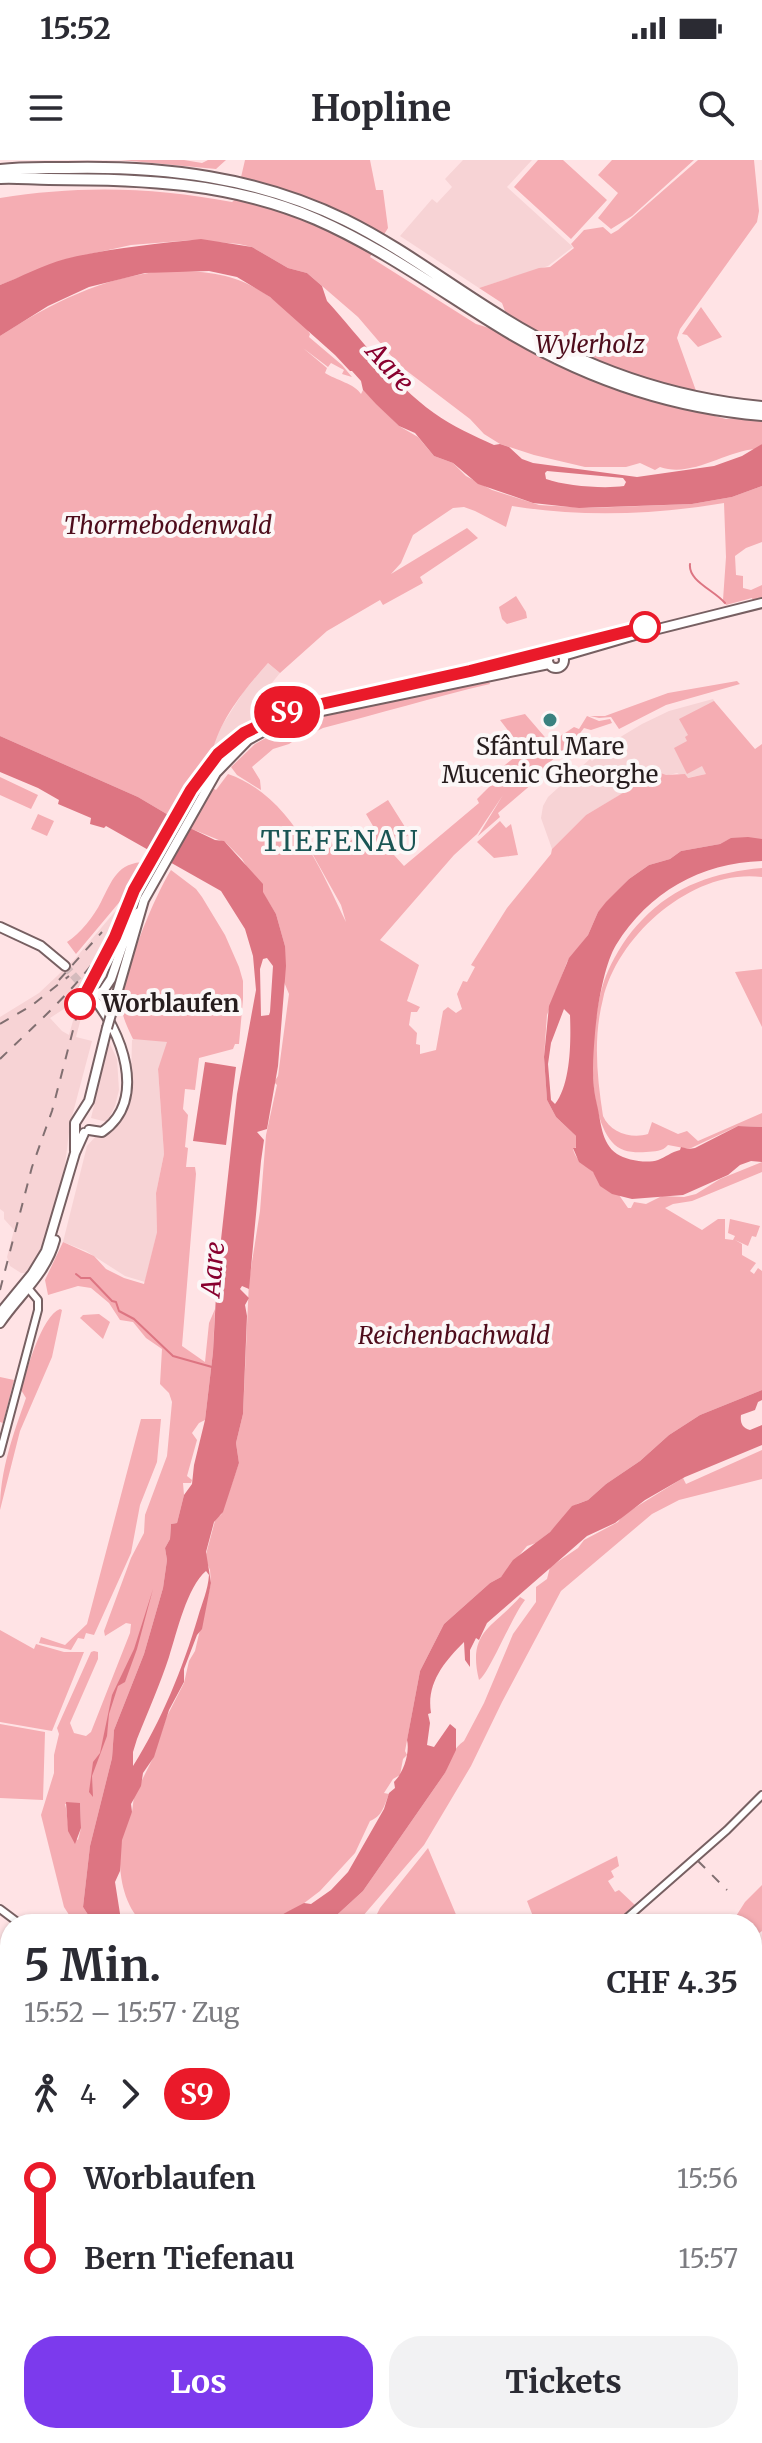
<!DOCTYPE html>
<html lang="de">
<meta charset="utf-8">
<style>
:root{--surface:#fff;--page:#f2f2f3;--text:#2b2b33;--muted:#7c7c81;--accent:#7c3aed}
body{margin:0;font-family:Merriweather,serif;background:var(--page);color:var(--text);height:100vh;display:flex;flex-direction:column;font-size:30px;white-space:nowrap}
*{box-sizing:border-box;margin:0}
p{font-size:26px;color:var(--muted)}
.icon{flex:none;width:44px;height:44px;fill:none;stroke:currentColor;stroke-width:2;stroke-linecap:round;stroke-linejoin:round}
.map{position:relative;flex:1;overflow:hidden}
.drawer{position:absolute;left:0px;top:1754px;width:762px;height:530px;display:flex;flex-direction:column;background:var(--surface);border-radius:32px 32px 0 0;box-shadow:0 2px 6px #0004}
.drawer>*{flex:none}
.badge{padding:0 16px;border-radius:26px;font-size:28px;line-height:52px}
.map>.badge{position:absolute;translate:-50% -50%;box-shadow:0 0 0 4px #fff}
.legs{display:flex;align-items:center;gap:12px;height:88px;padding:0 24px;font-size:26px}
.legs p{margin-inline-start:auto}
.head{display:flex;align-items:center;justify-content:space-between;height:136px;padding:0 24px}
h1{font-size:44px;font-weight:700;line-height:60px}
.action{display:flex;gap:16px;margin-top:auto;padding:16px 24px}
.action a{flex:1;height:92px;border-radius:32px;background:var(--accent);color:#fff;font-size:32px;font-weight:700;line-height:92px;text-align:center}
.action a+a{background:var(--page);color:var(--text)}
ul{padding:0 24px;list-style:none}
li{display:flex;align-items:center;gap:28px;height:80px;font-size:30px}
li i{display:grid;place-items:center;width:12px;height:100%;margin:0 10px;background:currentColor}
li i::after{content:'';width:20px;height:20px;margin:-10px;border:6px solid;border-radius:50%;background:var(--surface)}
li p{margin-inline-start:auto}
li:first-child i{background:linear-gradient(#0000 50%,currentColor 0)}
li:last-child i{background:linear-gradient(currentColor 50%,#0000 0)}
.status{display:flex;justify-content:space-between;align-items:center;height:56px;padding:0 40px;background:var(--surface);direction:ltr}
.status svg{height:22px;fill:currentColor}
header{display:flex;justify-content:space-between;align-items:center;height:104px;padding:0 24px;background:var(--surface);font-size:36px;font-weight:700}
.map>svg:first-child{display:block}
.built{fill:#f7d3d5;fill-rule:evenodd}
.green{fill:#f5adb3;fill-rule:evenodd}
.water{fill:#dd7582;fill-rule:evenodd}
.pier{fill:#ffe3e5}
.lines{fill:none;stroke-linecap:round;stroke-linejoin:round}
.stream{stroke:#dd7582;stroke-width:2}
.major-tunnel{stroke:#d4bbbd;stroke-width:8;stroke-dasharray:8 4;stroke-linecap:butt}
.minor-casing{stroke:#776062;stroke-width:10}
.major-casing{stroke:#776062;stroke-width:12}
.highway-casing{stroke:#776062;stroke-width:14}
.minor{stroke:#fff;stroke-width:6}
.major{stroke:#fff;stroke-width:8}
.highway{stroke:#fff;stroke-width:10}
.rail{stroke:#816f71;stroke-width:2;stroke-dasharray:10 10;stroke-linecap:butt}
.major-bridge-casing{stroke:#776062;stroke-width:12;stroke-linecap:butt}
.major-bridge{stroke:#fff;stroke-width:8}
.line-1-casing{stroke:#fff;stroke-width:18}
.line-1{stroke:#ea1a2a;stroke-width:12}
.stop-1-dot{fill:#fff;stroke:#ea1a2a;stroke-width:4}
.poi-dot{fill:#3a8280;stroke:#fcf7f7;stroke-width:3}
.labels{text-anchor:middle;stroke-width:8;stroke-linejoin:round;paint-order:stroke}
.park-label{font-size:24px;font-style:italic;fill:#4e0c1b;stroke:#fcf7f7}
.poi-label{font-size:24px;fill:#271d1e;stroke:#fcf7f7}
.stop-label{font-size:24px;font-weight:bold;fill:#271d1e;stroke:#fcf7f7;text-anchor:start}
.water-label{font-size:26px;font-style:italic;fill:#88002e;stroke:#fcf7f7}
.quarter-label{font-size:28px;letter-spacing:2px;fill:#195554;stroke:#fcf7f7}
</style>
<div class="status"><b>15:52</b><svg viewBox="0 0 49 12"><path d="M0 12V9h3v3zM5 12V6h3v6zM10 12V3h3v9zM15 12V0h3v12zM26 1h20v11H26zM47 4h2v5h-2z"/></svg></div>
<header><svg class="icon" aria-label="menu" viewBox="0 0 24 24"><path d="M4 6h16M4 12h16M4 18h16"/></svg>Hopline<svg class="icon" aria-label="search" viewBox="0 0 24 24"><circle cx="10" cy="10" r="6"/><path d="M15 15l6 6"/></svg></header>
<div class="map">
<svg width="762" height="2283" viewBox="0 0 762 2283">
<rect width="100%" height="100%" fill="#ffe3e5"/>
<path class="built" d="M463,0H532L507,27L573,87L548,106L479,128L400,76L432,39L437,43L452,27L445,19Z
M268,503L280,513L262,535L279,551L232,574L212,593L216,575L244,531Z
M448,514L449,520L273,562L243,579L210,609L204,603L218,589L251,565L269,556L301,546Z
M713,539L717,546L706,614L687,618L677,613L644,621L586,655L552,689L541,658L543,646L548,637L590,599L592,601L622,576L642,564L669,551Z
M139,734L112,797L87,844L85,843L76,877L92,881L70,964L64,1013L47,1077L27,1113H21L10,1106L7,1097L14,1070L4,1059V1052L0,1049V857L39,833L74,800L129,735ZM70,845L76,850L69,875L62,871L50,858Z
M137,877L168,882L158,909L164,994L156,1033L157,1072L145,1122L125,1116L86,1091L63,1082L87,986L95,977L109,974L121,961L131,918L132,880Z
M109,882L117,899L119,930L115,946L107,962L91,958Z"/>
<path class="green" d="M121,0H184L202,3L208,0H226L216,9Z
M245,0H370L376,30H383L388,68L370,97L476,164L496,170L506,154L502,143L479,128L539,108L550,107L574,88L571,84L584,70L603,67L611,74L618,70L698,0H754L759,51L757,62L680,169L677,178L704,253L726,259L762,256V284L756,289C725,291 692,318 660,307L655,310L640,303L626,307H585L534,295L500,284L484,274L470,259L399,205L358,157L307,113L288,108L252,87L239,84L193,80L131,85L63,100L0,125V38C78,25 155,27 232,42L236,39Z
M538,0H563L607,40L571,79L514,27Z
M612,0H694L632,56L611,69L598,58L618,33L598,15Z
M164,111C233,110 257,121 307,169L310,174L309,177L342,205L352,217L342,214L344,210L331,203L328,207L303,188L327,208L325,213C336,220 355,224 361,234L363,230L399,266L418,277L434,296L453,303L466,316L492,330L539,345L589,348L692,344L732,337L762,326V382L746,388L735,396L736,415L743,416V428L751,430L762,425V441L754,443L752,438L726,445L723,440L726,397L724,343C655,355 579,357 512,346L506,367L475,351L464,347L453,348L413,375L401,403L391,414L467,368L478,378L420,417L423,423L383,445L380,440L327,471L280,513L268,503C245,529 220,559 212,593L233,575L263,560L230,581L204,604L212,610L204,623L216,630L228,614C290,635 320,708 346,762L341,745L308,686L329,678L336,690L373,666L366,654L388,640L405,667L413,671L399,683L401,689L394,695L404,706L479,643L477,639L491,625L486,620L520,593L517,589L520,586L500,560L525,554L550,583L574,567L579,569L587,556L599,561L610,559L612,563L591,570L584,568L574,581H570L571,584L543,608L546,612L498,653L500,657L478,676L503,635L477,674L454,695L380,780L419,805L407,841L420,847L417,852H411L409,865L417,873L416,884L420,885V894L436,890L443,851L448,847L456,853L462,849L457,834L463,821L467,822L475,807L471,805L507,748L551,694L552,689L586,655L658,612L666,615L685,614L688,618L706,614L702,606L687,614L674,588L687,581L685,577L688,575L679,559L714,541L755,589L762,584V679L728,680L720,684L681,691L670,699L649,705L629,719L598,752L588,775L567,802L547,855L544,897L547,940L556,957L576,976L577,987L573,989C577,1003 586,1004 595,1014C602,1022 606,1033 619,1035L628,1048H631L634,1042L646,1044L662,1036L684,1037L696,1034L720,1019L762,1002V1012L692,1041L673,1044L665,1048L702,1070L718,1059H725V1079L733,1080L735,1076L728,1073L730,1059L760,1066L756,1077L752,1076L748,1086L735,1080L742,1084V1095L756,1103L750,1111L754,1114L758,1108L762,1111V1230L700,1255L669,1275L640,1301L606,1324L588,1340L577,1344L550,1372L536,1383L527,1386L501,1417L490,1423L444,1464L420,1511L405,1591L407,1595L403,1599L400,1615L393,1619L384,1633L389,1634C384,1645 383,1656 370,1661L355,1693L320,1731L299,1747L283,1754L216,1758L208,1764H144C116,1741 113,1680 132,1652L134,1636L152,1600L166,1558L184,1523L189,1501L195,1491L211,1423L210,1410L205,1398L216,1357L221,1355L239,1303L236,1283L243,1254L249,1121L260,1051L266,975L277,925L274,922L278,916L289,834L284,822L285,786L276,754L242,699L226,683L192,669L138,637L0,576V176C51,143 103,117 164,111Z
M701,147L722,177L698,187L687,175L682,174Z
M516,436L526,452L527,458L507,464L502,459L499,447Z
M548,487L549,493L545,498L449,519L448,514L360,532L538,494L545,493Z
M488,519L490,524C433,537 379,554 323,568L313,573L310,570L289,584L273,589L252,607L260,620L261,630L237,615L231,607L255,584L291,564Z
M737,521L740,524L666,545L619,569L611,557L599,558L590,556H605L668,533Z
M0,617L38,635L31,649L0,635Z
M38,654L54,661L47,676L31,669Z
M500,661L506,668L511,664L518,695L494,698L477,682Z
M146,702L122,739L76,794L67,782C80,774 94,756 101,742C112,721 117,702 146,702Z
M762,708V717C694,708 618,774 603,839C593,878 597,917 603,956C610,973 632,979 648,974L652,962L678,974L687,971L698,981L762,953V967L738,966L689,989L668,985C662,992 655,991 646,992C634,993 620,992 612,982C583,949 591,848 608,811C616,793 628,774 642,760C675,725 716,712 762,708Z
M171,710L196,729L202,737L225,775L239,807L243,821V839L239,884H235L233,889L199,898L195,930L185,929L183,949L188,955L185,987L188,988L186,1007H195L196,1014L182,1186L205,1202L209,1163L215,1149L213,1192L205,1260L199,1263L192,1273L197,1280L187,1316L192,1320L191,1323H183L184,1335L177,1363L171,1364L170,1379L165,1388L167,1400L163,1428L144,1494L114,1570L112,1598L90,1686L83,1747L94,1764H75L64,1747L41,1655L54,1613V1595L59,1574L57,1568L91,1492L94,1491L98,1492V1499L70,1563L74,1573L86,1576L91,1572L130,1473L131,1464L126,1463L105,1476L104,1471L131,1398L144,1373L145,1355L167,1296L172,1242L169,1233L160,1224L162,1189L146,1178L133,1162L120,1160L109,1143L91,1128L78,1126L48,1135L45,1120L63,1082L94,1096L106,1109L124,1118L144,1124L157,1072L156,1033L164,994L158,909L167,882L133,879C129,871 123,858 122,850C120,819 154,737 171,710ZM80,1643L81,1668L78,1680C65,1673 69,1658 65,1644Z
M762,809V867L735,812Z
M60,1149L62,1150L52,1197L20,1271L0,1350C0,1310 13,1275 26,1238L21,1230C26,1212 42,1155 60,1149Z
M99,1154L110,1162L103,1179L80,1158L83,1155Z
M0,1217L14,1220L3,1263L0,1262Z
M141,1259H161L157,1302L140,1345L131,1393L94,1475L86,1473L84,1479L78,1478L71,1490L39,1483L41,1477L65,1485L87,1464Z
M762,1290V1319L679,1340L652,1354L561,1431L502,1542L471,1606L424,1685L356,1764H327L363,1731L445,1613C448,1602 454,1587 464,1581L484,1543L513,1474L536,1442V1427L547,1419L550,1407L578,1388L584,1380L618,1362L623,1355L683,1318L686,1324Z
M520,1437L525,1440C512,1456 488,1516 479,1520C467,1471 493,1468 520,1437Z
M0,1470L34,1489L36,1484L64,1492H84L52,1571L0,1562Z
M0,1564L45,1572L43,1640L0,1638Z
M428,1688L460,1764H372L380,1748Z
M617,1696L619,1706L611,1711L614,1717L608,1721L615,1732L619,1730L636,1746L616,1764H536L527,1741Z
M762,1725V1771L752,1778V1764H731L745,1742Z
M4,2068L10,2069V2165L0,2163V2075Z
M41,2274H77L79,2283H42Z
M162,2274H344L399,2283L418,2274H662L660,2283H143Z"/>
<path class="water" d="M201,79L252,87L288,108L307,113L322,126L327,141C361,178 392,223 434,253C452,266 474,276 494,285L500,284L509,287L522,299L533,303L637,317L714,306L742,296L762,284V326L732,337L692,344L579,348L533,343L478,324L453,303L434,296L415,273L399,266L376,244L363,230L361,221L352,211H350L335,195L270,137L237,117L209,111L145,113L89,127L48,146L0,176V125C21,117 43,105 65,99C110,88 155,84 201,79ZM547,311L623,318L626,322L624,326C604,329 565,326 546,319L545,313Z
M0,576L138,637L192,669L215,680L224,681L263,724V732L276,754L285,786L286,806L278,906L267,969L257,972L264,980L261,1001L249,1129L242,1126L240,1129L249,1138L245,1145L247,1156L243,1254L236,1283L239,1303L223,1352L214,1362L206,1392L211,1423L202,1469L197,1475L184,1509V1522L169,1550L154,1597L143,1613L141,1626L131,1644L132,1652L122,1680L120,1711L115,1722L121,1760L124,1764H94L83,1747L90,1686L112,1598L114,1570L144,1494L163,1428L167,1400L165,1388L170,1379L171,1364L177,1363L184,1335L192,1324L194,1305L205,1260L213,1192L217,1116L237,934L256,830L253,796L245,769L221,731L106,666L104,668L90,664L91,658L58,644L59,640L38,628L0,612ZM267,798L273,806L270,852L269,855L261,856L260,809L263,799ZM206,1411L209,1415C208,1430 202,1443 198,1457C183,1508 161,1562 133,1606V1592L137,1579C148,1552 160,1524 169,1497C177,1472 187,1427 206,1411Z
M748,677L762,679V701C700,703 649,732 616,785C604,805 597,849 595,873C593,897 591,921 597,945C601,961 601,983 617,994C626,1000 647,1004 658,1000C666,997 671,992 680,990L681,987L689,989L695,988L738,966L762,967V1002L751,1001L740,1005L728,1015L683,1035L632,1039L612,1034L600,1026L593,1012L579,1002L573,988H576V976L556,957L547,940L544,897L549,846L569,798L588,775L598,752L606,742L629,719L649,705L670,699L681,691L720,684L731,678ZM564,849L570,855C571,880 571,924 555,944L551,940L548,904L551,883Z
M205,902L236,907L226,985L193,981Z
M762,1230V1240L758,1242L755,1250L741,1255C740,1262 742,1268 750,1270L762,1265V1285L685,1317L645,1340L615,1363L587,1376L487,1463L479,1480L476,1478L470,1490V1507L465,1500L464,1482C445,1501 426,1523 431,1553L428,1554L430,1563L427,1585L434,1587L450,1564L456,1569V1590L445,1613L363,1731L327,1764H208L216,1758L283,1754L304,1743L311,1744L331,1730L348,1712L384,1649L389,1633L395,1628L394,1622C404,1612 410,1592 407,1580L420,1511L444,1464L490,1423L501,1417L513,1400L550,1372L572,1346L588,1340L606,1324L640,1301L669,1275L700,1255Z
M153,1429L137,1489L125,1522L118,1526L109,1554L107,1576L92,1616L93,1637L89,1632L93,1602L100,1593L112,1535L134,1489Z
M66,1642L80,1643L81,1668L75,1684L68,1671Z"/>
<path class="pier" d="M174,653L181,657L167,684L183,658L193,664L169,707L150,695Z"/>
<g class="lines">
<path class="stream" d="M690,404C688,421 714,430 725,443
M76,1114L81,1118H90L112,1141L116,1142L119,1151L134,1159L173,1196L212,1207
M71,2274L73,2283"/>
<path class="major-tunnel" d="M65,806L92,836"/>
<g class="minor-casing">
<path id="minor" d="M0,1293L38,1150V1140L28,1128
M0,1749L20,1764
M620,1764L727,1670L762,1635"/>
</g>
<g class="major-casing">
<path id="major" d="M548 500a8 8 0 1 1 16 0a8 8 0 1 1-16 0Z
M563,496L642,473L762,443
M0,767L41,786L65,806
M112,851L144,740L216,613L248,580L281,562L312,553L549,504
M89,970L102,972C149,940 121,870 92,836L103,831L111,819L132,758L139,752
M75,991V963L89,941L107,868
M0,1153L32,1114L46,1091L75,993L84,973
M0,1163C19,1135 46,1114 55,1080"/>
</g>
<g class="highway-casing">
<path id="highway" d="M0,10C22,7 45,8 67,8C164,6 257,17 345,60C398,86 445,122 495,153C576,205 666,238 762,247
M0,18C16,17 32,19 49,19C141,19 230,22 316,59C387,90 449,137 515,176C591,220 675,248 762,255"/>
</g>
<use href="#minor" class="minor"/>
<use href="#major" class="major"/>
<use href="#highway" class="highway"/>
<path class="rail" d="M59,820L102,772
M0,864L31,846L69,816
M0,899C36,864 76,829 104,788C148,721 186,609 255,569C288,549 328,545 365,537C393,531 421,524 449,518
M0,1130L32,1007L52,951L79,847L98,809
M698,1701L727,1730"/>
<g class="major-bridge-casing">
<path id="major-bridge" d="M107,868L112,851"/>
</g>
<use href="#major-bridge" class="major-bridge"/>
</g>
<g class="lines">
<g class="line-1-casing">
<path id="line-1" d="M80,844L115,777L134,730L191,630L218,594L244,573L290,551L470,511L645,467"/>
</g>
<use href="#line-1" class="line-1"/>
</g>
<g class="stop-1-dot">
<circle cx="645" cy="467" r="14"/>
<circle cx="80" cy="844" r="14"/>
</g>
<circle class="poi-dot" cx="550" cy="560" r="8"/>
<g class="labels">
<g class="park-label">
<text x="590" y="193">Wylerholz</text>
<text x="168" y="374">Thormebodenwald</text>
<text x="454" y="1184">Reichenbachwald</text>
</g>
<g class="poi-label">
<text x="550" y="595">Sfântul Mare<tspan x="550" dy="28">Mucenic Gheorghe</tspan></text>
</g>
<g class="stop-label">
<text x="102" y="852">Worblaufen</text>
</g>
<g class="water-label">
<text transform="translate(390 207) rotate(48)" y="9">Aare</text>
<text transform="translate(213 1109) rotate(-85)" y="9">Aare</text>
</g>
<g class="quarter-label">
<text x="340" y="691">TIEFENAU</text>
</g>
</g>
</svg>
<b class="badge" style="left:287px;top:552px;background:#ea1a2a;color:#fff">S9</b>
<section class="drawer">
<div class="head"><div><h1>5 Min.</h1><p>15:52 – 15:57 · Zug</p></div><b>CHF 4.35</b></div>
<div class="legs"><svg class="icon" aria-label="walk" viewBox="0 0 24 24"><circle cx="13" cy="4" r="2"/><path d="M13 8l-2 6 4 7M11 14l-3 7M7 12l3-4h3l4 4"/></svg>4<svg class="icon" aria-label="forward" viewBox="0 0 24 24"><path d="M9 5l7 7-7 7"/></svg><b class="badge" style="background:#ea1a2a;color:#fff">S9</b></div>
<ul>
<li><i style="color:#ea1a2a"></i><b>Worblaufen</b><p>15:56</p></li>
<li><i style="color:#ea1a2a"></i><b>Bern Tiefenau</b><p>15:57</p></li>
</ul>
<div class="action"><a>Los</a><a>Tickets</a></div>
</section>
</div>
